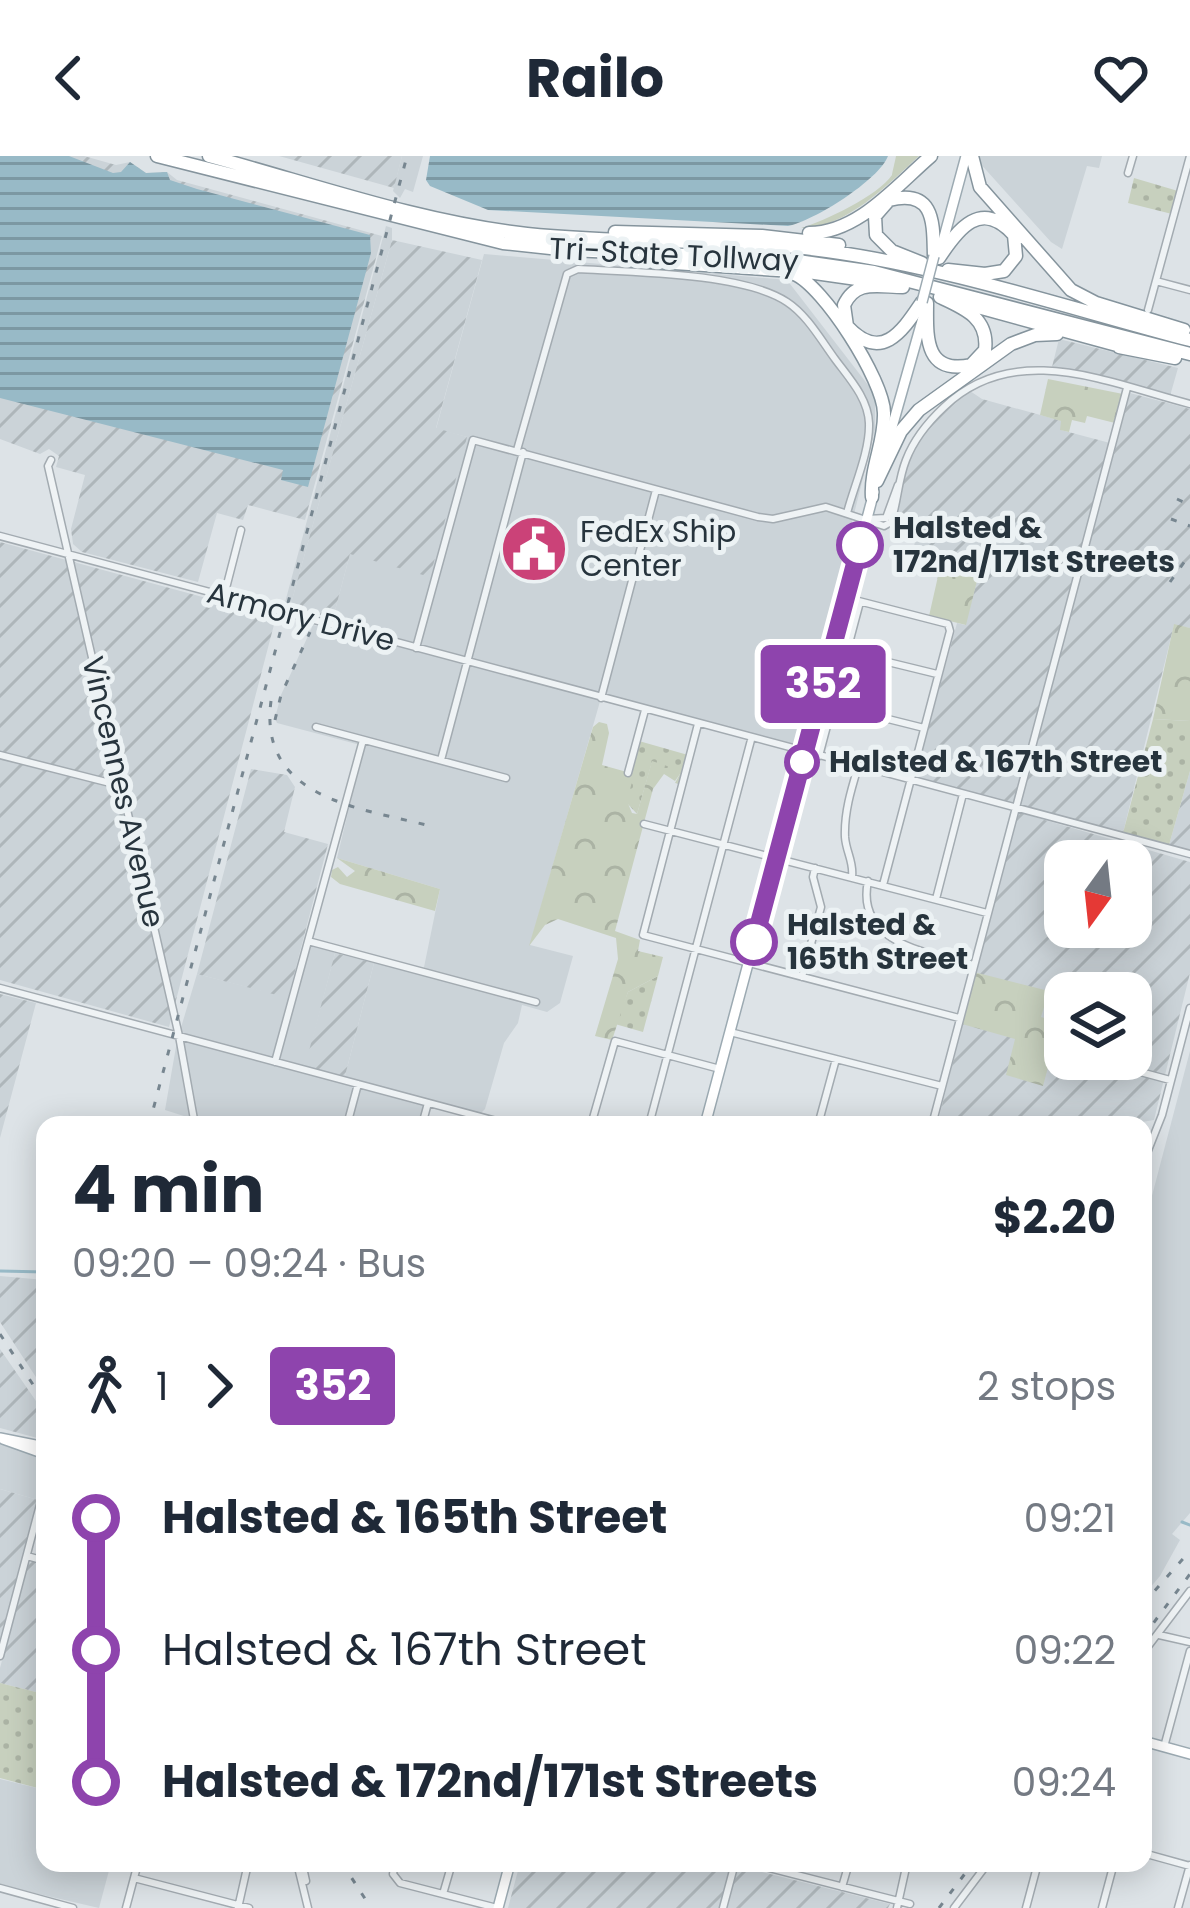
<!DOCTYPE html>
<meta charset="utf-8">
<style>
:root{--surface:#fff;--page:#f2f2f3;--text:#1f2937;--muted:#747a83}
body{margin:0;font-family:Poppins,sans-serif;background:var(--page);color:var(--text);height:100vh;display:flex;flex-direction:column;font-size:45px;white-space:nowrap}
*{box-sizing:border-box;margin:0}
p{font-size:39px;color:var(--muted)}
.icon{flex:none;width:66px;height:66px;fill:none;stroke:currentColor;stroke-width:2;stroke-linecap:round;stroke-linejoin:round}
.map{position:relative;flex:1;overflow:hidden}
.panel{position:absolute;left:36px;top:960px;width:1116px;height:756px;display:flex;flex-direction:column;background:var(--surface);border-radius:24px;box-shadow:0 6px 30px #0003}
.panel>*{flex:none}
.badge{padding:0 24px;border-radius:9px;font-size:42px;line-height:78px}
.needle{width:78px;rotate:195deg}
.fabs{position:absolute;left:1044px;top:684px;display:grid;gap:24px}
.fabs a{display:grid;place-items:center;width:108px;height:108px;border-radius:24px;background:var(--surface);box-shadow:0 6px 30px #0003;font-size:60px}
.map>.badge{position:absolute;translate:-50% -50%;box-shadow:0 0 0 6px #fff}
.legs{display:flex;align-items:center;gap:18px;height:132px;padding:0 36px;font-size:39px}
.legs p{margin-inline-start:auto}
.headline{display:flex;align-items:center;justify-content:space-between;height:204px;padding:0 36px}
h1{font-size:66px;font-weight:700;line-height:90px}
ul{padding:0 36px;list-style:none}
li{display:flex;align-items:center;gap:42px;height:132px;font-size:45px}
li i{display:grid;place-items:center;width:18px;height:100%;margin:0 15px;background:currentColor}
li i::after{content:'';width:30px;height:30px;margin:-15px;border:9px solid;border-radius:50%;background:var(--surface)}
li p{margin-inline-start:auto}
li:first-child i{background:linear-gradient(#0000 50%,currentColor 0)}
li:last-child i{background:linear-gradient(currentColor 50%,#0000 0)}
header{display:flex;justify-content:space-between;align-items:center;height:156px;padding:0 36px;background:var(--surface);font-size:54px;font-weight:700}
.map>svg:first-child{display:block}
.built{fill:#cbd3d8}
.industrial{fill:url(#industrial-furrows);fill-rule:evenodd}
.grass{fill:url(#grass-dots)}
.forest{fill:url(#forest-crowns)}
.water{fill:url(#water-rules)}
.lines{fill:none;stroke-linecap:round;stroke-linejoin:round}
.stream{stroke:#98bac7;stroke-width:3}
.minor-casing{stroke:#a3abb1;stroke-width:9}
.major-casing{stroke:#9caab2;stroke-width:12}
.highway-casing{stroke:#85949d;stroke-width:15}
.minor{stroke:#eff3f5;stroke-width:6}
.major{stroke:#fff;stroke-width:9}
.highway{stroke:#fff;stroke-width:12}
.rail{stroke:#778690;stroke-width:3;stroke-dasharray:6 12;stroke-linecap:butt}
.major-bridge-casing{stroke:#9caab2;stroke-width:12;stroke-linecap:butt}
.major-bridge{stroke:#fff;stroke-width:9}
.line-1-casing{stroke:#fff;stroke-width:27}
.line-1{stroke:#8e44ad;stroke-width:18}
.stop-1-dot{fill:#fff;stroke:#8e44ad;stroke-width:6}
.labels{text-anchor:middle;stroke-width:10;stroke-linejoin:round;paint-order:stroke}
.street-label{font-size:30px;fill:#27343d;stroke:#ecf2f4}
.stop-label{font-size:30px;font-weight:bold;fill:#27343d;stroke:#ecf2f4;text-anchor:start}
.poi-label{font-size:30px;fill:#27343d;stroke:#ecf2f4;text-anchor:start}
</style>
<header><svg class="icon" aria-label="back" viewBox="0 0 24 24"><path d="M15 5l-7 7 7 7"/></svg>Railo<svg class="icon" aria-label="heart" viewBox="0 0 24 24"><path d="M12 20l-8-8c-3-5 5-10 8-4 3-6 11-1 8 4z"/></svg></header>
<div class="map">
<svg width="1190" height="1752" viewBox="0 0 1190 1752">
<defs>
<pattern id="industrial-furrows" width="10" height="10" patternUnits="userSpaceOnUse" patternTransform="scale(3)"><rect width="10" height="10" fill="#cbd3d8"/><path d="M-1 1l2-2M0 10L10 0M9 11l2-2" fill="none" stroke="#aeb6ba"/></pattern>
<pattern id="grass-dots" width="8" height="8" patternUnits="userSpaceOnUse" patternTransform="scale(3)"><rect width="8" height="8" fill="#c7d0be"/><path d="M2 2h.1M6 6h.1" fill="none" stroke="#abb3a4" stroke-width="1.8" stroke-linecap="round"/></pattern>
<pattern id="forest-crowns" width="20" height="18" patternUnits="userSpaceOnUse" patternTransform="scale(3)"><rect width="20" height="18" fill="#c7d0be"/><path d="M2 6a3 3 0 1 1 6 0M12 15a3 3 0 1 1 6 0" fill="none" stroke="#abb3a4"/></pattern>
<pattern id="water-rules" width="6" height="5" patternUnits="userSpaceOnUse" patternTransform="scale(3)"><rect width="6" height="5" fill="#98bac7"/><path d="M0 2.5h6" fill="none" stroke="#7c98a3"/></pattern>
</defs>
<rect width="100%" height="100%" fill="#dde3e7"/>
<path class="built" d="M402,0H423L413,36L405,33L400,42L393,35Z
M980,0H1102L1099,12L1087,10L1062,93L1051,86L978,5Z
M386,70L392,72V84L289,455L283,454Z
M484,98L787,124L875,238V274L795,594L601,542L530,789L573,800L560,847L547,856L522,849L518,867L504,887L485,953L478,960L429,947L422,969H189L187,961L165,954L177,885L197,818L288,841L308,785L335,797L306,909L345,920L374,807L423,816L440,733L337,702L364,590L277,567L275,562L281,539L313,469L330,473L350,398L467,281L436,273Z
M1190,895V1357L1172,1378L1180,1384L1160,1420L1143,1440V1074Z
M0,1288L45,1302L38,1344L0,1333Z
M0,1623L45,1634V1707H111L99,1752L0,1729Z"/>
<path class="industrial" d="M0,0H84L116,9L130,6L146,17L167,16L177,24L382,80L305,364L248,349L243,364L217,357L198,426L82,396L73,388L71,373L85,319L56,311L59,300L49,293L40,298L0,283Z
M279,0H402L394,32Z
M392,84L482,104L436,272L467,281L430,421L350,398L333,462L290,451Z
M1059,183L1178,212L1170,240L1052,211Z
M970,235L982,243L1062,265L1061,274L1110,287L1015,648L915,622L957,467L965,469L979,417L912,399L917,377L892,368L908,308L919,284L943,254Z
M1130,237L1190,253V472L1174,469L1123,677L1020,650Z
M0,386L276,461L169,871L0,824Z
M251,613L287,619L295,631L284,676L328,688L288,842L197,818Z
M1190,615V694L1169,689Z
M1017,656L1190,706V817L1154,964L1124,969H937ZM1065,705H1131V771H1065ZM1065,837H1131V903H1065Z
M335,797L374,807L345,920L305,910Z
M0,838L36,847L0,982Z
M0,1120L45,1124V1235L0,1166Z
M0,1193L45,1258V1284L0,1272Z
M0,1333L38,1344L0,1487Z
M35,1404L45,1407V1519L40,1537L0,1527V1512L19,1440L28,1408Z
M520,1707H726L890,1748L888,1752H508Z"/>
<path class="grass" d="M1134,22L1178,35L1172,58L1128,47Z
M1153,563L1190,565V615L1169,689L1123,677Z
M639,585L688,599L680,628L675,627L680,618L652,606L637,658L626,646Z
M658,820L643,876L615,868L628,836Z
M45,1519V1634L0,1622V1527L40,1537Z"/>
<path class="forest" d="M896,0H919C887,29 847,72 801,72C823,66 879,39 892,19C892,18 896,1 896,0Z
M1048,223L1123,238L1115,267L1087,260L1085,267L1072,264L1069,276L1060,274L1061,265L1040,259Z
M941,407L979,417L966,469L929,460Z
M1174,468L1190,472V565L1153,563Z
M599,566L607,568L609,577L602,609L634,618L627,645L632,657L637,658L652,605L679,614L680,618L675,625L664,618L653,633L615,775L640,784L638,795L663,801L658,820L628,836L612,884L595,880L618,803L616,782L558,763L545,769L529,790L593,571Z
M337,702L440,733L435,755L340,728L331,721L332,714L338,711L347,721L355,715Z
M974,816L1049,835L1041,861L1065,868V903H1070L1069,909L1050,904L1043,930L1006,919L1015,883L962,868Z"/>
<path class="water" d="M0,0H69L113,17L121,16L130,6L146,17L167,16L170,24L197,33L370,79L371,97L308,331L281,324L283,314L0,242Z
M430,0H888C879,24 814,65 788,70L488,54L430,30L426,24Z"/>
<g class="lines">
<path class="stream" d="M0,1115L45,1116
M1182,1366L1190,1369"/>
<g class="minor-casing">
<path id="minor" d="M1128,17L1133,0
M1156,125L1190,134
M1148,154L1190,0
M517,294L567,118L578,113C631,116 744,117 787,146C807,159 821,184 835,203C849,222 868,242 869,267C870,295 854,330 847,357
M51,304L48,310L179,880L195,969
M867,363L886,362L898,329
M0,380L1190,698
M224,440L241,374
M847,442L948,468L950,475L883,729
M416,492L473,284L758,361L773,363L826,351L884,370L891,366C898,344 898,324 906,304C914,283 928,266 944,251C1015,183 1109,227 1190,248
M847,496L937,518
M601,542L656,334
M832,549L924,572
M698,568L643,779L959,862
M316,571L506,622
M0,599L122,630
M819,600L860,446
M441,604L523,296
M628,617L645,554
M644,668L987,757
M852,721C854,706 846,696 845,681C844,657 851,634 858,611
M868,725C855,788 930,797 973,809
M936,743L963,638
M308,785L536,846
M802,821L821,751L813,721L815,712
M0,832L511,969
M730,876L942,930
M275,906L363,584
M1133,914L1170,924
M347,969L358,928
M422,969L428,947
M591,969L615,885L720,913
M649,969L751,584
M818,969L836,903
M932,969L1127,232
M1143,1007L1162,959L1190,852
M27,1400L45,1405
M1159,1479L1190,1486
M1143,1497L1190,1435
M0,1500L45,1330
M1164,1591L1190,1495
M1143,1598L1146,1586
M1143,1697L1190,1710
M297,1707L308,1752
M302,1707L306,1725
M395,1707L393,1718L400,1727L497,1752
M750,1707L910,1748
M134,1722L249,1752
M842,1731L849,1707
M0,1732L73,1752
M443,1738L452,1707
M126,1752L138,1707
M238,1752L247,1712L239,1707
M723,1752L735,1707
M897,1752L907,1707
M954,1752L988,1707
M1026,1752L1038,1707
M1102,1752L1114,1707
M1178,1752L1190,1709"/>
</g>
<g class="major-casing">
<path id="major" d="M940,96L966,0
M883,303L924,158
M705,969L874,336
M0,1282L45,1291
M3,1283L45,1298
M1143,1585L1190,1598
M498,1752L510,1707"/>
</g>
<g class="highway-casing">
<path id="highway" d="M157,0L503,87L569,94L784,103L874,116L1190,198
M209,0C313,28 419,66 527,78C627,89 728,81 827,95C950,112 1071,153 1190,184
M972,0L980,31L1071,134L1096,147L1184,174
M615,76L762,80L839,89
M809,77C858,77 896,30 931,0
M939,102C958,73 981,42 1014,79L1016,100L1004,115L985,118L948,114
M629,104L808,116L878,126
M922,107L892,95L876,79L875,60L889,44C936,32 933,69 934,100
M794,118C823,129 884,225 884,257C885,286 870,312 872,341
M903,131C878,131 856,123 844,149L847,170C882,208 903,174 922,146
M956,145L1124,191
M927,147C927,178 923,219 971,209L985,194C989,162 964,152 940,141
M1119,191L1175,202
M877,325L901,275L919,254L1011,188L1035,179L1057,178"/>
</g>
<use href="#minor" class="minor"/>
<use href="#major" class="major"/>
<use href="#highway" class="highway"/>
<path class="rail" d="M1177,343L1190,349
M1171,363L1190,370
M1170,426L1190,398
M271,545C258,643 361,652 430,670
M275,564L281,539L310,476
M149,969L407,0
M0,1178L45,1247
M1143,1448L1190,1395
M1143,1481L1190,1418
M342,1707L371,1752
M939,1752L973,1707"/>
<g class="major-bridge-casing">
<path id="major-bridge" d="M922,146L934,100"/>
</g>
<use href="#major-bridge" class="major-bridge"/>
</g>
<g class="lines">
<g class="line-1-casing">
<path id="line-1" d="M754,786L860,389"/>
</g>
<use href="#line-1" class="line-1"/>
</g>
<defs>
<g id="civic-disc" transform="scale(3.45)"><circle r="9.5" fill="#cb4278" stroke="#ecf2f4"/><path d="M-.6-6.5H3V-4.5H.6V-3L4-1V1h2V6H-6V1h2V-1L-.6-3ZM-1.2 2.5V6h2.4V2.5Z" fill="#fff"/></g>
</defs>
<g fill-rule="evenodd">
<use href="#civic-disc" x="534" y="393"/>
</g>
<g class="stop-1-dot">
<circle cx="860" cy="389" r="21"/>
<circle cx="802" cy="606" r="15"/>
<circle cx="754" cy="786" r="21"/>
</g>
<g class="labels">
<g class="street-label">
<text transform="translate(674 99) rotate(3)" y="10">Tri-State Tollway</text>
<text transform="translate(301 461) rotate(15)" y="10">Armory Drive</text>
<text transform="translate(123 636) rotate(77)" y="10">Vincennes Avenue</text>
</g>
<g class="stop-label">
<text x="893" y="382">Halsted &amp;<tspan x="893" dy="34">172nd/171st Streets</tspan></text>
<text x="829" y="616">Halsted &amp; 167th Street</text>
<text x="787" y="779">Halsted &amp;<tspan x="787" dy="34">165th Street</tspan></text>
</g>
<g class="poi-label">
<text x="580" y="386">FedEx Ship<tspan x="580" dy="34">Center</tspan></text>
</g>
</g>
</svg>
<div class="fabs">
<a><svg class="needle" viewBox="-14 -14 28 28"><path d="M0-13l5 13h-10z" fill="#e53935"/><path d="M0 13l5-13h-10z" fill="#747a83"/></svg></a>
<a><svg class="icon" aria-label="layers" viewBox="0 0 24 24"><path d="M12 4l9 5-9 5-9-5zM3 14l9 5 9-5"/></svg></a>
</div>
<b class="badge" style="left:823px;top:528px;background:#8e44ad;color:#fff">352</b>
<section class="panel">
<div class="headline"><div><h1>4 min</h1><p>09:20 – 09:24 · Bus</p></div><b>$2.20</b></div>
<div class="legs"><svg class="icon" aria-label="walk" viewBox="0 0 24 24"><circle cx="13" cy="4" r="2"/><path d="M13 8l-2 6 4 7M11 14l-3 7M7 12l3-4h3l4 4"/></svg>1<svg class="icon" aria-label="forward" viewBox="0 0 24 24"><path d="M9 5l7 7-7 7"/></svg><b class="badge" style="background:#8e44ad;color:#fff">352</b><p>2 stops</p></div>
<ul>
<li><i style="color:#8e44ad"></i><b>Halsted &amp; 165th Street</b><p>09:21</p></li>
<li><i style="color:#8e44ad"></i><span>Halsted &amp; 167th Street</span><p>09:22</p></li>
<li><i style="color:#8e44ad"></i><b>Halsted &amp; 172nd/171st Streets</b><p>09:24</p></li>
</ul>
</section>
</div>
